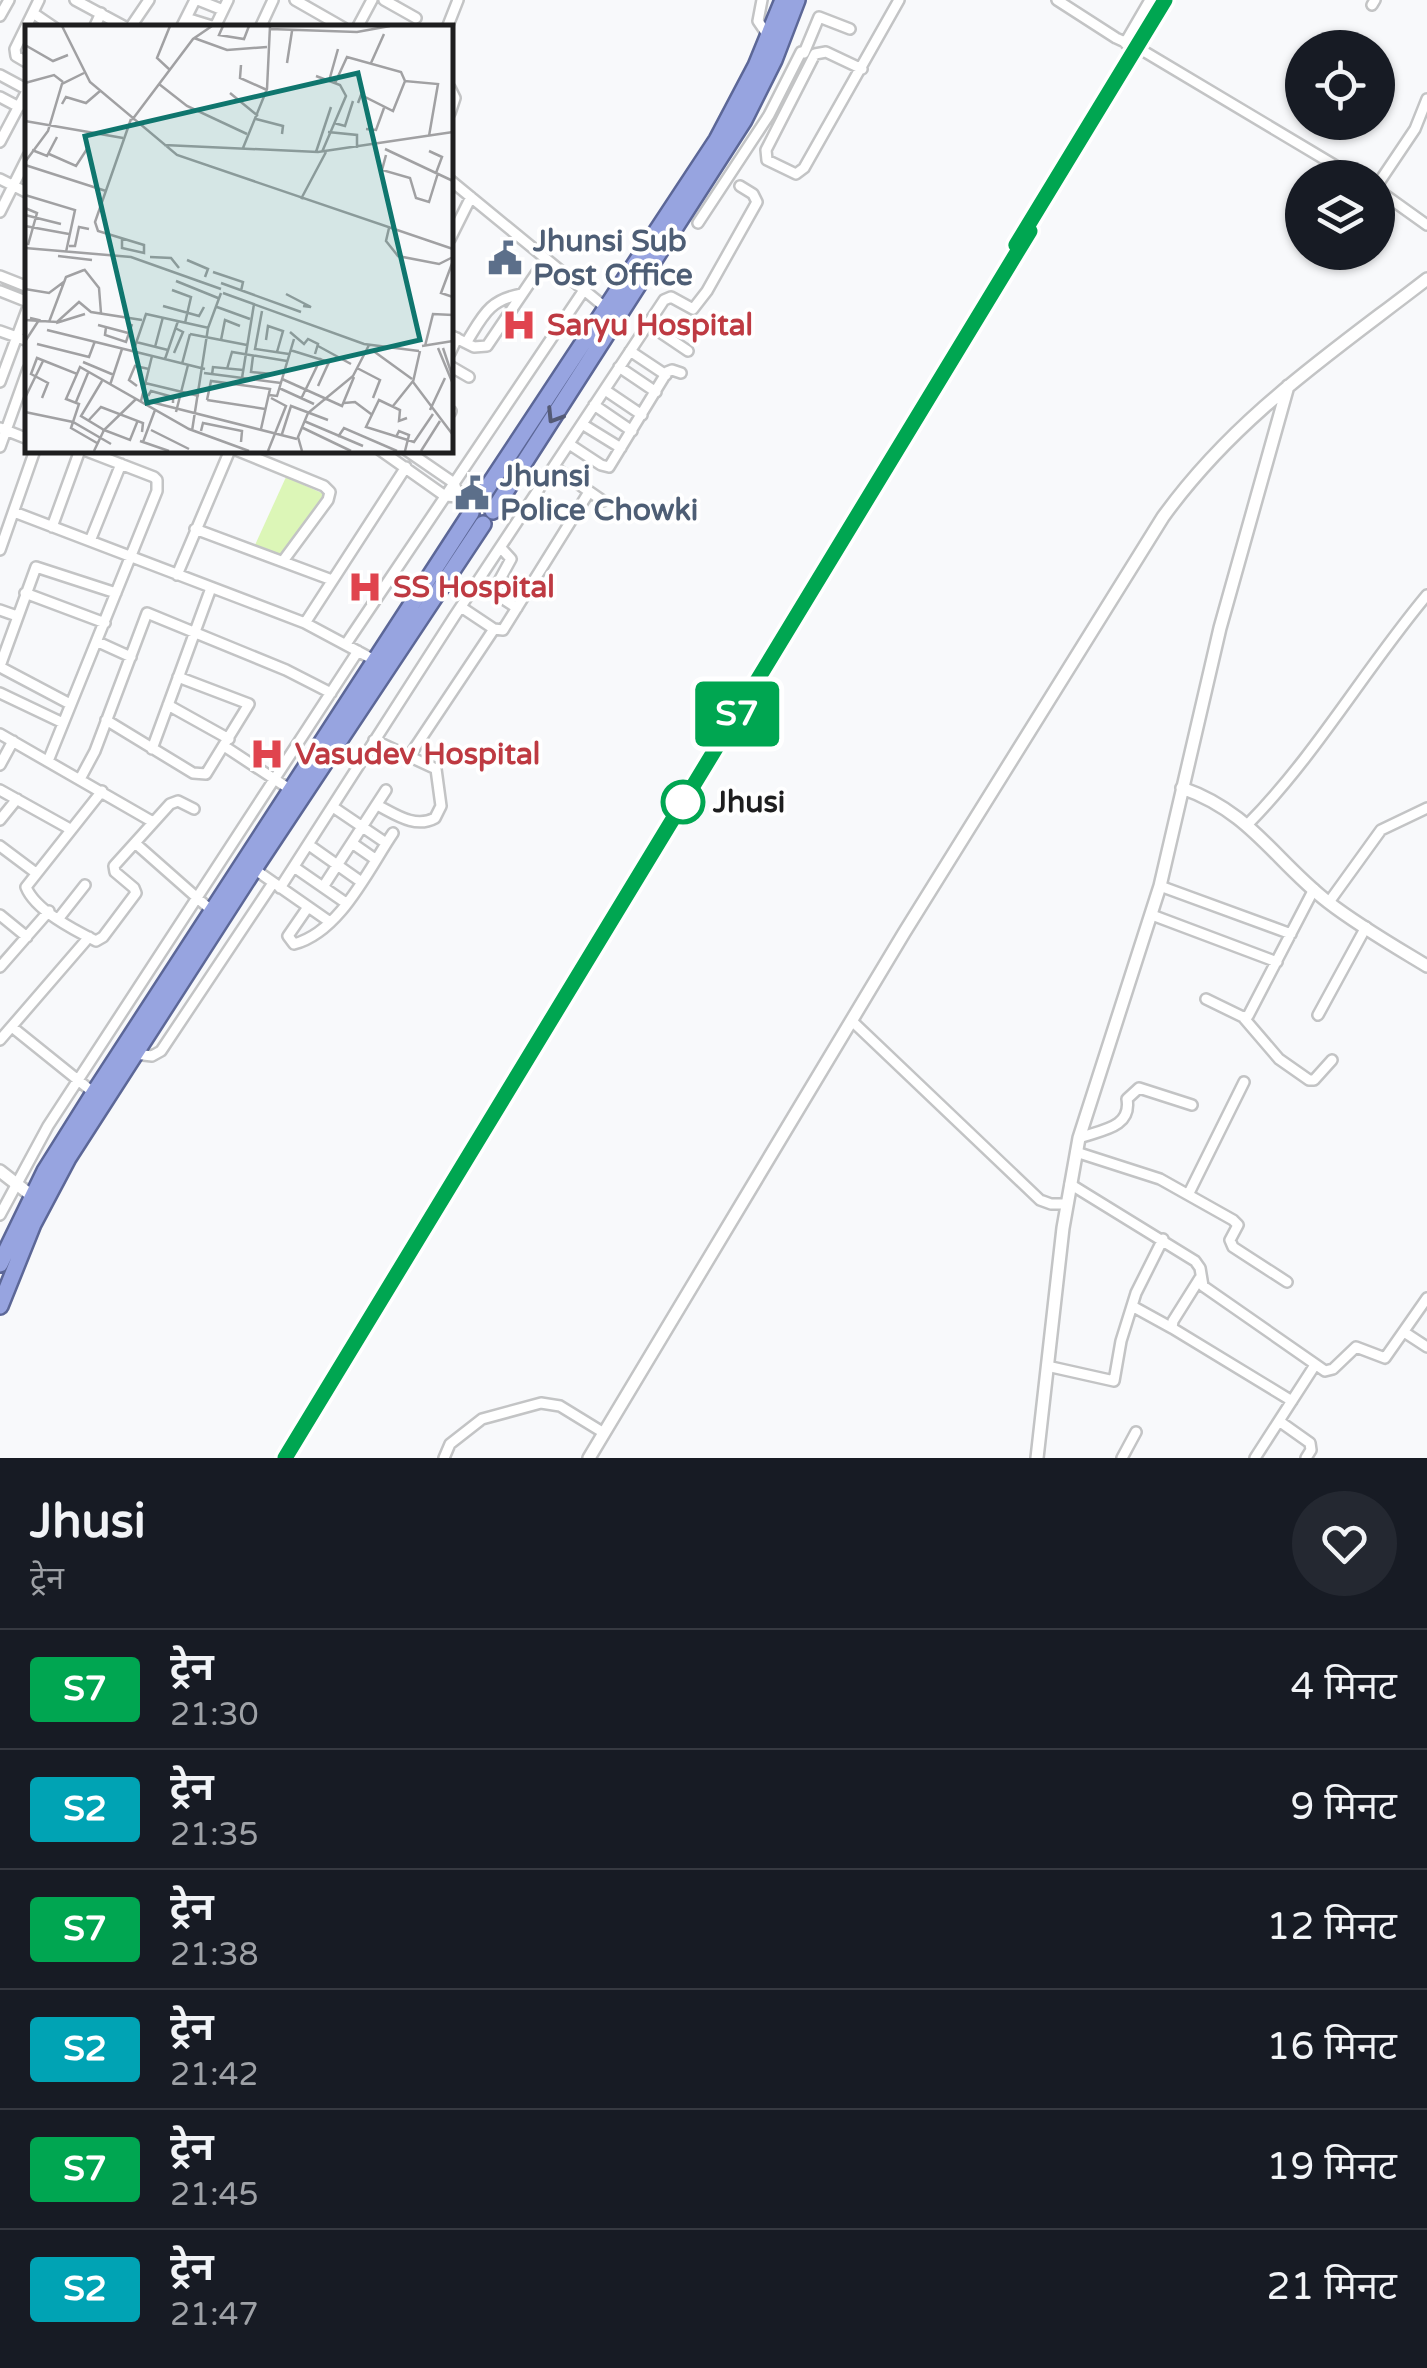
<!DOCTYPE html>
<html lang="hi">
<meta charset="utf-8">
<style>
:root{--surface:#171b24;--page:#242831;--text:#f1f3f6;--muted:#9ea1a6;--line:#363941}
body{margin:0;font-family:"Varela Round","Noto Sans Devanagari",sans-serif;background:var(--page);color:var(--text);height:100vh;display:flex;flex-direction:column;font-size:38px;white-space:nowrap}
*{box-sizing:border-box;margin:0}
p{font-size:32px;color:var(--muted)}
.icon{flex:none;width:55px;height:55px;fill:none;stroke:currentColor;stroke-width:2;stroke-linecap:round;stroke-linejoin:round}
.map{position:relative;height:1458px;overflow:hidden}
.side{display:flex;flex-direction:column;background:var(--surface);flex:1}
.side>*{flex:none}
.badge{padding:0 20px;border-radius:8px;font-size:35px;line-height:65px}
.fabs{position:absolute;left:1285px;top:30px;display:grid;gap:20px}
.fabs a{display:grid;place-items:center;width:110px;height:110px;border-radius:50%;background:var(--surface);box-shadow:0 2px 8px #0004;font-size:50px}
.map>.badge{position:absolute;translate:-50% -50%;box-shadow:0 0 0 5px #fff}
.round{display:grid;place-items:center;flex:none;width:105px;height:105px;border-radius:52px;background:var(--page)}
.head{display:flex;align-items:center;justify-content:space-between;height:170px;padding:0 30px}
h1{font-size:48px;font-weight:800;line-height:75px}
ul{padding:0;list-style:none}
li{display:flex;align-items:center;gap:30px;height:120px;padding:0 30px;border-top:2px solid var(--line)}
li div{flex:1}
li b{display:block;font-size:38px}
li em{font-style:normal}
li .badge{min-width:110px;font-weight:700;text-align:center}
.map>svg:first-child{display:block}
.green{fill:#dcf6b7}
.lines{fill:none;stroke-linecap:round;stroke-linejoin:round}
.minor-casing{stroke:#c3c4c5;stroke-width:14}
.tertiary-casing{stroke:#c3c4c5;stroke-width:16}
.trunk-casing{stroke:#5c6797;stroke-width:20}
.minor{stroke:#fff;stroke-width:9}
.tertiary{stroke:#fff;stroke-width:11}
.trunk{stroke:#97a4e0;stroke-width:15}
.rail-casing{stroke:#767778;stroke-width:6}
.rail{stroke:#fff;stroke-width:2.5;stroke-dasharray:8;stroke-linecap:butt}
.oneway{stroke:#545a76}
.line-casing{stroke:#fff;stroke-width:22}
.line{stroke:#00a651;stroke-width:15}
.stop-dot{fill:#fff;stroke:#00a651;stroke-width:5}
.labels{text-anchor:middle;stroke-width:8;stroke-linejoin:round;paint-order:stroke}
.service-label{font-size:30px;font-weight:bold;fill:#4e5e75;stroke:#fff;text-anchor:start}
.health-label{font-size:30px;font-weight:bold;fill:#be3a42;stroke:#fff;text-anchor:start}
.stop-label{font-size:30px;font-weight:bold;fill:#1e1e1f;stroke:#fff;text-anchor:start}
.inset-road{fill:none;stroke:#a1a1a3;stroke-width:2.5}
.view{fill:#0f766e;fill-opacity:0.15;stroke:#0f766e;stroke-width:5}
.inset-edge{fill:none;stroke:#1e1e1f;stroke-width:5}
</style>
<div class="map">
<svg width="1427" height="1458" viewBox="0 0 1427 1458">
<rect width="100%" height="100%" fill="#f8f9fb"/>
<path class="green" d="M286,477L324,494L309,527L283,558L255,545Z"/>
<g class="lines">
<g class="minor-casing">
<path id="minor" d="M75,0L127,28
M198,0L223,10
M295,0L344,28
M384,0L416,18
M762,0L758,21L769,37
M1057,0L1116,38L1140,49L1356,178
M1372,5L1375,0
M33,13L55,28
M0,16L9,0
M186,18L215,27L228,0
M94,28L101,13
M130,28L149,0
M181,28L195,0
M260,28L273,0
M357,28L372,0
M447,28L458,0
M1125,43L1150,0
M804,53L819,17L850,29
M28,63L16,56L15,49L39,0
M862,69L826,52L815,54L766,150L767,160L796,174L804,168L899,0
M0,75L28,90
M450,88L455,98L450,113
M0,97L19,107
M0,142L28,89
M0,179L28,193
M450,180L606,308
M1378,184L1415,129L1427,99
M1378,190L1427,225
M0,212L28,156
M698,223L769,115L801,52
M450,239L471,197
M0,276L28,287
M0,291L28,302
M648,324L688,351
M0,331L28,341
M450,335L474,347L487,346L546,259
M466,343C483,316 488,300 522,294
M630,351L666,375
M450,353L457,338
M450,366L469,377
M619,367L656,392
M0,382L28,307
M605,390L642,415
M594,405L632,431
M450,413L451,411
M582,424L621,448
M0,428L28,439
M569,444L601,465L609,467L667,372L672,370L681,373
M0,447L28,369
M236,450L324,486L330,492L328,500L283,561
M380,450L445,496L459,497
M406,450L454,483L459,497L473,507
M554,467L603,501
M535,496L572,520
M14,512L305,623L376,661
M52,527L80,450
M195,529L332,580
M90,541L121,464
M0,550L35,450
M177,575L230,450
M477,582L517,608
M493,592L511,559L501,548
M25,593L105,623
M461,607L494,629L503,630L589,492
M0,610L17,616
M305,623L406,467
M98,642L131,657
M346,644L584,290
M0,666L36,567L116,593
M0,667L70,704
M0,693L63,723
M168,705L229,739
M106,720L193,773L206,774L249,704L178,677
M0,734L153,822
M374,740L436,769L441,806L435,818C415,829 395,814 377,805
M224,746L291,790
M152,749L211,588
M408,758L494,629
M48,761L157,491V480L154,477L84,450
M0,765L13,741
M80,779L95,751L147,613L286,670L331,693
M0,790L70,829
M102,791L26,887C35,910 74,930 96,941L103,937L136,893L134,888L115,872L114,866L170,804L178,801L194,809
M333,807L386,843
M0,820L17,799
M1248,824C1316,755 1365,669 1427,595
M135,843L212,911
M352,843L375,859
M309,845L360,881
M0,846L36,873
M294,867L346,903
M254,869L330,922
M1160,886L1291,934
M323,887L386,790
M280,888L454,617L664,300L671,297L693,309L707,291L757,202L753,194L740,186
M1329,902L1381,830L1427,808
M308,907L288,936L294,944C340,932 368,870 393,833
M0,915L27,937
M1152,915L1277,962
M59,918L85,885
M0,967L49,911
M1206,999L1243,1017L1248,1016L1314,889
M1318,1015L1366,927
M1243,1017L1279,1059L1309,1080H1314L1332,1060
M852,1021L1040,1200L1051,1204H1067
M12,1027L94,1093
M0,1040L89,937
M135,1054L152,1056L161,1051L273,883
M1079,1138C1101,1130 1132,1128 1127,1099L1139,1088L1192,1105
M1076,1152L1160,1179L1233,1220L1238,1225L1230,1240L1233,1247L1287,1282
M1070,1184L1195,1261L1200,1268L1203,1286L1325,1371L1333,1369L1356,1347L1385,1358L1427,1298
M1189,1193L1244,1082
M0,1215L48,1126L358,651
M1200,1278L1173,1321L1172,1328L1292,1401
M1132,1306L1172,1328
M1404,1332L1427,1347
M1047,1366L1114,1381L1121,1341L1136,1293L1163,1239
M1279,1421L1310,1443L1311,1450L1306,1458
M444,1458L450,1444L482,1419L541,1403L560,1406L604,1433
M1122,1458L1136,1432
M1255,1458L1315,1365"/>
</g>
<g class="tertiary-casing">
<path id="tertiary" d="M1182,788C1251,812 1274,860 1328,902C1359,926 1394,946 1427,966
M0,1171L32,1196
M589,1458L904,933L1163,517C1236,416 1330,354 1427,279
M1037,1458L1063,1228L1079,1138L1160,886L1220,628L1288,386"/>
</g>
<g class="trunk-casing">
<path id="trunk" d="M478,502L717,140L756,66L783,0
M493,511L744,120L774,60L797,0
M0,1264L45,1171L94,1093L471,513
M0,1306L33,1224L68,1158L254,869L483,524"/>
</g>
<use href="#minor" class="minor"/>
<use href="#tertiary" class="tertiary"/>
<use href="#trunk" class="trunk"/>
<g class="rail-casing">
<path id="rail" d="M285,1458L1170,0"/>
</g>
<use href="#rail" class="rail"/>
</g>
<defs><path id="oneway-chevron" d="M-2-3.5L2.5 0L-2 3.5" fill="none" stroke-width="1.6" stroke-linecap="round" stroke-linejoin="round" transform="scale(2.5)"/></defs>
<use class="oneway" href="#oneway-chevron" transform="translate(554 416) rotate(122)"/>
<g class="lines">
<g class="line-casing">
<path id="line" d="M285,1458L1030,231L1016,245L1165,0"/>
</g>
<use href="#line" class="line"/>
</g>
<defs>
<g id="civic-bare" transform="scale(2.7)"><path d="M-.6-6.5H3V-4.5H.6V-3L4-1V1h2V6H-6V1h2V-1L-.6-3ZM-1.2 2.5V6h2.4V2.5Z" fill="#5c6f8a" stroke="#fff" stroke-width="2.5" paint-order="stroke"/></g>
<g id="hospital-bare" transform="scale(2.7)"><path d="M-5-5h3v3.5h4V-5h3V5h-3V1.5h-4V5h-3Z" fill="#e0444e" stroke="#fff" stroke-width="2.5" paint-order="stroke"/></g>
</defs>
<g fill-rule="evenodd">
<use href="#civic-bare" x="505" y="258"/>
<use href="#hospital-bare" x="519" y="325"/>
<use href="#civic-bare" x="472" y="493"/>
<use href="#hospital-bare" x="365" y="587"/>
<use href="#hospital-bare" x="267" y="754"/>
</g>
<circle class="stop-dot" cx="683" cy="802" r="20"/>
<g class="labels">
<g class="service-label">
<text x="533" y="251">Jhunsi Sub<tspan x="533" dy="34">Post Office</tspan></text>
<text x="500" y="486">Jhunsi<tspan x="500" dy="34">Police Chowki</tspan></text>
</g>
<g class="health-label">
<text x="547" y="335">Saryu Hospital</text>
<text x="393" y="597">SS Hospital</text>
<text x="295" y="764">Vasudev Hospital</text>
</g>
<g class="stop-label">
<text x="713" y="812">Jhusi</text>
</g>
</g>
<g transform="translate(25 25)">
<rect width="428" height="428" fill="#f8f9fb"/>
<path class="inset-road" d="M37,1L65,57L152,130L428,224M145,1L132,33L145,45M198,1L194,10L219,14L224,1M245,4L332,7L365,1M169,13L202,25L242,22M0,20L28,36L43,30M262,38L267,6M346,38L359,9M216,40L215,53L242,65M291,51L315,60L321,71L297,127M304,56L313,24M0,58L29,50L38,57M310,58L322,32L376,47L380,56M134,59L162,81L222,109M205,68L233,91M333,78L336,70L368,86L380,56L413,59L404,111M37,79L41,72L61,78L75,66M231,94L258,101L257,109M107,95L168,14L187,1M0,96L98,113M309,98L320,101L328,76M341,104L351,105L359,83M303,107L332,110V123M139,120L293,127L428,107M218,123L242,64L245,1M360,124L428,156M7,125L22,131L32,112M404,126L417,132L411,148M291,127L306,82M24,129L51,141L64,121M361,130L357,145L385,153L391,173L404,177L413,148M0,137L23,106L37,59L59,48M0,140L81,166M0,170L50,185L41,227M276,174L301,127M0,183L12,188L3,220M0,190L36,199M0,201L44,209M364,203L361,216L373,231L414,239L428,232M97,214V223L119,228V220L73,206L70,197L106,94M44,221H50L54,202L64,204M0,223L106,232L196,264M33,231L67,235M125,232L146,233L154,243M162,235L183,244L180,252M428,236L416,268L428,272M59,244L74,263L76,288M188,247L218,257L216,266M151,256L193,273M196,258L276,287M0,264L24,268L40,256M147,265L166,272L160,298M198,268L339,319L394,326M261,269L286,282L278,281M138,281L174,291L179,282M192,282L225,294M237,286L230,324L264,329M0,295L32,297L54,277L66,287L117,295M24,297L41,252L59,245M31,298L60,289M73,300L107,309M81,302L80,310L101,317L107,299M22,305L180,344M265,307L279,319L283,314L293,319L290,329M165,309L222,320M1,315L14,295L5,293M196,315L200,295L215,301M241,315L243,301L258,306L252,327M111,317L143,325M12,319L64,332L70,316M293,321L326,339M397,321L428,316M400,321L408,289L428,290M130,322L138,292M413,323L428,359M418,323L428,353M265,325L304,337L293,361M347,325L387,354M395,326L388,357L428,410M108,327L121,289L184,303M149,328L158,307L150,303M228,331L226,347L247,349M140,334L153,296M58,337L89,350M157,339L165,309M332,343L355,355L348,373M202,344L207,327L262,336M179,348L256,358M52,349L41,374L54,379L46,403L72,418M187,350L188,342L218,345M217,353L229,279M257,354L317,381L329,352M120,358L174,371M85,360L97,324M112,361L104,355L110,341L124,344M254,363L289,379M244,370L252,371L269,314M123,371L126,366L148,372V378M0,373L18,336M17,373L23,358L6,349L12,333L52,349L55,342L164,404L224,426M111,374L79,405L105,415L113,395M276,374L296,333M182,375L186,356L245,364L236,404M182,375L240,384M116,376L127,331M122,376L272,414M51,377L63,348M319,378L330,377L346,389M368,381L388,356M405,385L420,353M0,387L48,397L86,419M151,387L163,340M382,393L374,396L375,385L354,375L341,402L389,417L408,389M63,396L76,382L118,398L117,407M279,396L338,421M276,402L326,426M126,405L164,424M167,406L183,303L196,268M176,406L178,398L217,406L216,417M257,409L266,381L303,395M313,412L319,403L372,426M371,412L374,406L384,410L380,426M115,416L144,426M118,417L130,385M69,426L79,405L56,391L77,356M243,426L261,381L246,373M277,426L273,412L283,388L328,351L344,320M396,426L415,396"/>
<path class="view" d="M333,48L395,315L122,378L60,111Z"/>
<rect width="428" height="428" class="inset-edge"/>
</g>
</svg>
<div class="fabs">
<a><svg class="icon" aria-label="locate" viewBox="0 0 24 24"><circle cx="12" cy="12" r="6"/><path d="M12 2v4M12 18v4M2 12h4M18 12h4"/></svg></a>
<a><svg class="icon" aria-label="layers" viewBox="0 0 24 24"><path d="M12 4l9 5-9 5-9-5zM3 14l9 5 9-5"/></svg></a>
</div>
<b class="badge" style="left:737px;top:714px;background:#00a651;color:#fff">S7</b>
</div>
<section class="side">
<div class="head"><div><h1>Jhusi</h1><p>ट्रेन</p></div><a class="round"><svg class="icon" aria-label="heart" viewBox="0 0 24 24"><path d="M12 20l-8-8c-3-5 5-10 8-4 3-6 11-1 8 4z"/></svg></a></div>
<ul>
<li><span class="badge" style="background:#00a651;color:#fff">S7</span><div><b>ट्रेन</b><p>21:30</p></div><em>4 मिनट</em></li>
<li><span class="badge" style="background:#00a3b4;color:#fff">S2</span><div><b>ट्रेन</b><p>21:35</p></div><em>9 मिनट</em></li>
<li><span class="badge" style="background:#00a651;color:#fff">S7</span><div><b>ट्रेन</b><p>21:38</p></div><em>12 मिनट</em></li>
<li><span class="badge" style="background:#00a3b4;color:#fff">S2</span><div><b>ट्रेन</b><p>21:42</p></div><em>16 मिनट</em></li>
<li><span class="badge" style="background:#00a651;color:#fff">S7</span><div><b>ट्रेन</b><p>21:45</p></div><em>19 मिनट</em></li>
<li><span class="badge" style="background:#00a3b4;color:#fff">S2</span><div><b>ट्रेन</b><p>21:47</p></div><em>21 मिनट</em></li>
</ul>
</section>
